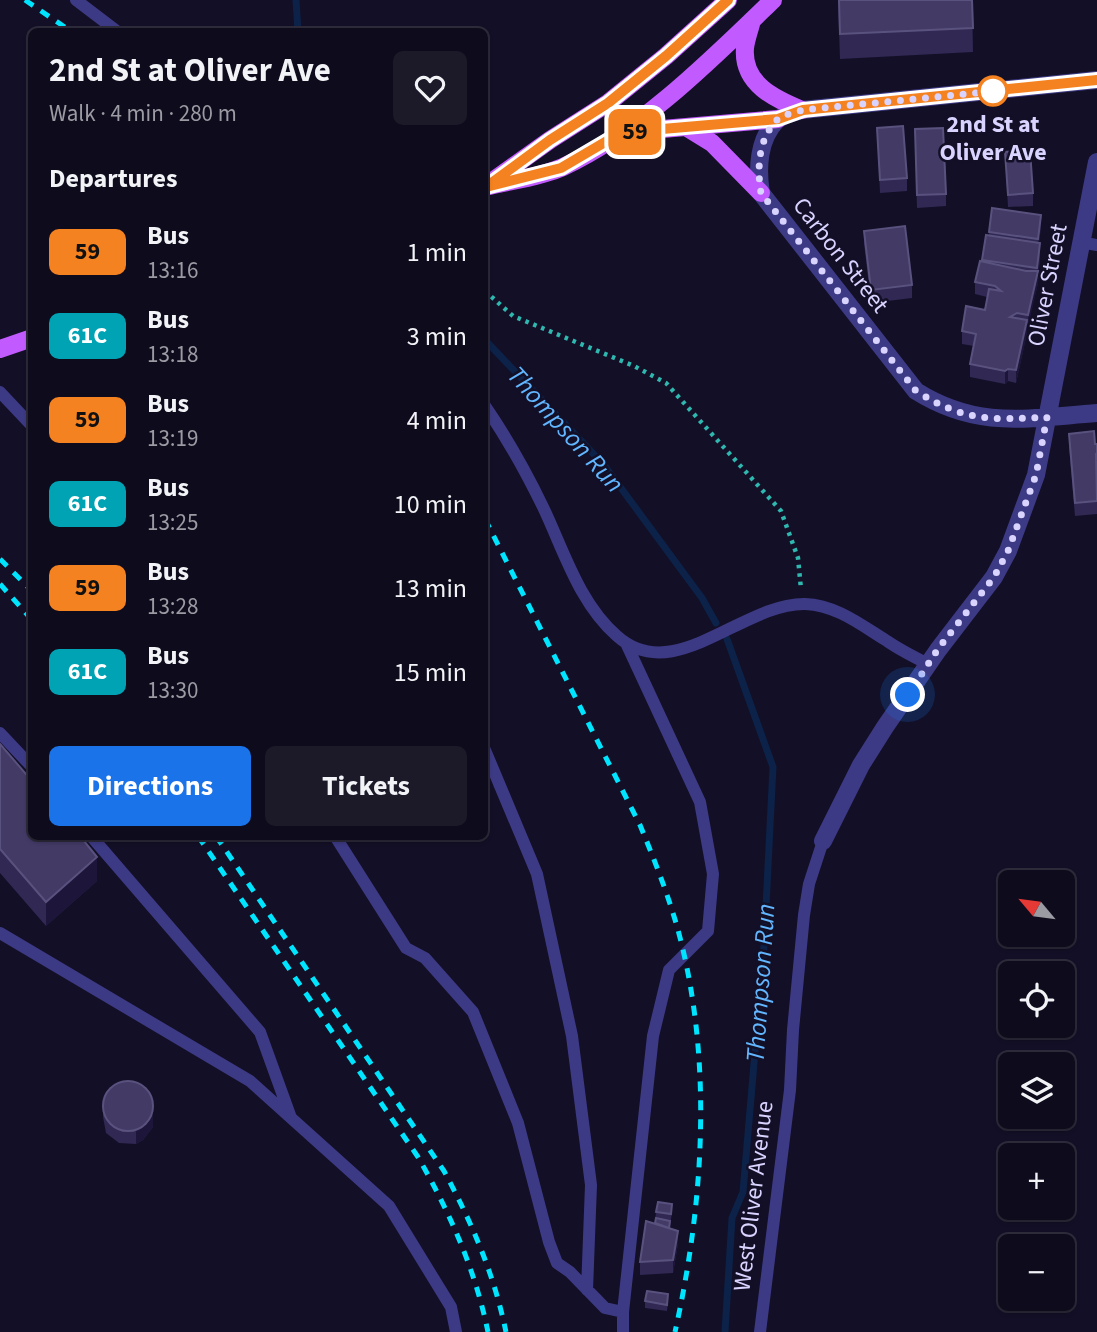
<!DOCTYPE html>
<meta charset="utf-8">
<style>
:root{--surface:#0e0b1c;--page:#1c1929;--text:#f1f3f6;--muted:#9b9ba3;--line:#2e2b3b;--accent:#1a73e8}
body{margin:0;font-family:"Source Sans 3",sans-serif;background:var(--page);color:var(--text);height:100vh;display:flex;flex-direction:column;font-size:26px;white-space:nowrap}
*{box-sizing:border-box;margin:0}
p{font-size:23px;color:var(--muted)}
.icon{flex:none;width:38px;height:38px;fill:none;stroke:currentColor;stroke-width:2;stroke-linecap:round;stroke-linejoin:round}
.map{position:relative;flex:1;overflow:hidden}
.sheet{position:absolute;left:28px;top:28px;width:460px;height:812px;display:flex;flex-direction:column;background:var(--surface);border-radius:10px;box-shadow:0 2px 5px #0004,0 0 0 2px var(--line)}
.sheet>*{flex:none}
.badge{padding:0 14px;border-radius:10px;font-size:24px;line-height:46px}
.needle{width:46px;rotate:299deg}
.fabs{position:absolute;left:998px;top:870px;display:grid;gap:14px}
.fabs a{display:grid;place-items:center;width:77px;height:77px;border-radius:10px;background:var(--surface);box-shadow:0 2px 5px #0004,0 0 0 2px var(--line);font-size:35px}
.you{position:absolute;width:35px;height:35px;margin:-18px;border:5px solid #fff;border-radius:50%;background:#1a73e8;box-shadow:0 0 0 10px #1a73e833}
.map>.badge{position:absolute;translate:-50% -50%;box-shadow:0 0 0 4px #fff}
h2{padding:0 21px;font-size:26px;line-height:63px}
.round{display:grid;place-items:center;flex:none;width:74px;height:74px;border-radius:10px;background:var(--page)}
.overview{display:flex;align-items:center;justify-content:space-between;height:119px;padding:0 21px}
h1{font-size:33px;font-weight:700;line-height:52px}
.action{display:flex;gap:14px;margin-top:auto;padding:14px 21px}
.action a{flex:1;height:80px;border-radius:10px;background:var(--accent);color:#fff;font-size:28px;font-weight:700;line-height:80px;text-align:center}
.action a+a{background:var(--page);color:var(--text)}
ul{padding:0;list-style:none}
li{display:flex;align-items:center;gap:21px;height:84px;padding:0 21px}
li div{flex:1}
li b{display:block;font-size:26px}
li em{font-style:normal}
li .badge{min-width:77px;font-weight:700;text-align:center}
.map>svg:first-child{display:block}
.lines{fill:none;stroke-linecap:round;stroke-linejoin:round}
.stream{stroke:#0c2248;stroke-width:7}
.path{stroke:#2fb8b0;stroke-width:4.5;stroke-dasharray:3.5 5;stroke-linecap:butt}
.lane{stroke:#3d3a85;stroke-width:12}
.street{stroke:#3d3a85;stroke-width:18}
.primary{stroke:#c25bff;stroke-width:18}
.rail{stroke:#00e5ff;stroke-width:5;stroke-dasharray:10 9;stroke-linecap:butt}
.wall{fill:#312854}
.shaded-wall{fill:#1d163a}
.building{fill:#433a66;stroke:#5a527e;stroke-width:2}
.line-casing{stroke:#fff;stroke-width:16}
.line{stroke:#f58220;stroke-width:10}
.walk{stroke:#d9d4ff;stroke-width:7;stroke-dasharray:0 12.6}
.stop-dot{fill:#fff;stroke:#f58220;stroke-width:3.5}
.labels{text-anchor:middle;stroke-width:5;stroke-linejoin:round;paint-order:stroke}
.stop-label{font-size:24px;font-weight:bold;fill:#d9d4ff;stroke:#130f26}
.street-label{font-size:24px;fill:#d9d4ff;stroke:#130f26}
.water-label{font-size:26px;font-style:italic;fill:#62b6ff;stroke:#130f26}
</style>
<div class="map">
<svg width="1097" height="1332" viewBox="0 0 1097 1332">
<rect width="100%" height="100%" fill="#130f26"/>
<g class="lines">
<path class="stream" d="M296,0L298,32
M485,340L604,465L702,598L716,623
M725,1332L732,1218L743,1192L764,946L773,767L727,639"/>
<path class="path" d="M485,291L513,316L634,366L666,383L781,511L798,558L801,589"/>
<path class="lane" d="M76,0L118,32
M1080,242L1097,245
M0,392L32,426
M485,406C507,438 526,472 543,507C564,551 579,603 617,636C674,687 742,603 805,604C836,605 861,625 887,641C900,650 914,657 928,664
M0,733L32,767
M485,750L537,874L572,1036L591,1185L587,1290
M91,836L260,1032L290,1115
M335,836L406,948L425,958L473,1012L518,1123L549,1242L557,1263L570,1272L605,1308L623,1312
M0,933L250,1081L389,1206L451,1307L456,1332
M623,1332V1312L653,1036L669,970L708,931L713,874L700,802L626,643
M760,1332L790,1090L793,1030L804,915L809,884L823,841"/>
<path class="street" d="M1097,80L802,110C795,112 783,115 777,120C758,139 757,169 761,193L916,391C978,430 1028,418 1097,413
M823,841L861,765L885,727L938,650L994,577L1008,551L1036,475L1097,162"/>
<path class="primary" d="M752,20C750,29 746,39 745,48C742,84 775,99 802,110
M686,127L712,143L761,193
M622,136L639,131L778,119
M494,180L550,140L608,103L666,56L728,0
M485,187C509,181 541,177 563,167C639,132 713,58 773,0
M0,349L32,338"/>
<path class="rail" d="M25,0L72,32
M485,519L640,825C654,859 668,894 678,930C713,1059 704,1202 675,1332
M0,559L32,591
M0,584L32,620
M198,836L418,1157C450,1213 475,1269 488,1332
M216,836L444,1171C472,1223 494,1274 506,1332"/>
</g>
<path class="wall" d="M838,0H972L973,52L840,59Z
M877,128L907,178V191L880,193Z
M915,142L946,194V206L917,208Z
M1005,152L1033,193V206L1008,207Z
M1041,227L1039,243L1040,256L1038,283L1027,327V333L1016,383L1008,381L1005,384L970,377V364L974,346L962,344V331L985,310L987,297L975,294V282L982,261L986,235L989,236V232Z
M864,231L912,285V298L871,303L864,243Z
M1069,434L1097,444V514L1075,516L1069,447Z
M0,744L97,881L46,926L0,873Z
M103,1104L153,1127L143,1140L136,1144L119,1143L106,1133L103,1117Z
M672,1211L670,1228L678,1244L673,1273L640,1275V1262L655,1223L656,1212Z
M668,1300L667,1311L645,1308V1301Z"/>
<path class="shaded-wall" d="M1041,215V227L1038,252V239Z
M1040,243L1038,283L1028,328V315L1037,274Z
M1027,320V333L1016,383V370Z
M1008,369V381L1005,384V371Z
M97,857V881L46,926V902Z
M153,1115V1127L143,1140L136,1144V1131Z
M678,1231V1244L673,1273V1260Z"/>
<path class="building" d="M839,0H972L973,28L840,34Z
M903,126L907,178L880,180L877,128Z
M943,128L946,194L917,195L915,129Z
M1030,150L1033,193L1008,195L1005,152Z
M992,208L1041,215L1038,239L989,232Z
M905,226L912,285L871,290L864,231Z
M986,235L1040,243L1037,268L982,260Z
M980,261L1026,271H1038L1028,315L1017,313L1010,317L1027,320L1016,370L1008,369L1005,371L970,364L976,334L962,331L966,306L985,310L989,289L1001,291L995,286L975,282Z
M1094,431L1095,444H1097V460L1096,453L1097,501L1075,503L1069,434Z
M0,744L32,781V836H80L97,857L46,902L0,849Z
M103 1106a25 25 0 1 1 50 0a25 25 0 1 1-50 0Z
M658,1202L672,1204L671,1214L656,1212Z
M656,1218L670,1221L669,1228L655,1223Z
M646,1221L678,1231L673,1260L640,1262Z
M647,1291L668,1294L667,1305L645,1301Z"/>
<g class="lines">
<g class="line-casing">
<path id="line" d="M728,0L666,56L608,103L550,140L486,187L561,168L612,138L639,131L778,119L803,110L1097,80"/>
</g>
<use href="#line" class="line"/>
<path class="walk" d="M908,695L938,649L994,577L1008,551L1036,475L1047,417C992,420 965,422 916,391L761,193C757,169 758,139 777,120C783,115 795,112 803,110L996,91H993"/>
</g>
<circle class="stop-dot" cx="993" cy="91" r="14"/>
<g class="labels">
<g class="stop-label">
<text x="993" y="132">2nd St at<tspan x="993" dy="28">Oliver Ave</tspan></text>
</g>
<g class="street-label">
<text transform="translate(841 255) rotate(52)" y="8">Carbon Street</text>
<text transform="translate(1047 285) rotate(-79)" y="8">Oliver Street</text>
<text transform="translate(753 1196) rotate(-83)" y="8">West Oliver Avenue</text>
</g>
<g class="water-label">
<text transform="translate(566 429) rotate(48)" y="9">Thompson Run</text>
<text transform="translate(760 983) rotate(-86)" y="9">Thompson Run</text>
</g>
</g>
</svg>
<div class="fabs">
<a><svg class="needle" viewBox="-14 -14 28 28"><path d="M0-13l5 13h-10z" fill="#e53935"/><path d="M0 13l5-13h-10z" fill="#9b9ba3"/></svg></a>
<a><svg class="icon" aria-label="locate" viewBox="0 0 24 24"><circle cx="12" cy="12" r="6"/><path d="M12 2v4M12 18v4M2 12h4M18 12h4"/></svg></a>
<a><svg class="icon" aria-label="layers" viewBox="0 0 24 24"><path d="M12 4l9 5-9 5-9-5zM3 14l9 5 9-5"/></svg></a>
<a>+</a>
<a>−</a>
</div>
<div class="you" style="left:908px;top:695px"></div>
<b class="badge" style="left:635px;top:132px;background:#f58220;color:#111">59</b>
<section class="sheet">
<div class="overview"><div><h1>2nd St at Oliver Ave</h1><p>Walk · 4 min · 280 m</p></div><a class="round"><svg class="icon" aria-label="heart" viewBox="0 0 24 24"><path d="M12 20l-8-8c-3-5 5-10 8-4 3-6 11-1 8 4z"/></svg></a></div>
<h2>Departures</h2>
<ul>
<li><span class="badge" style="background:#f58220;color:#111">59</span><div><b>Bus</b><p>13:16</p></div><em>1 min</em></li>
<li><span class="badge" style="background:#00a3b4;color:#fff">61C</span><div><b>Bus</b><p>13:18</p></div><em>3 min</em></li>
<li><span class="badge" style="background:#f58220;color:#111">59</span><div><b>Bus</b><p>13:19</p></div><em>4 min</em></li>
<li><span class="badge" style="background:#00a3b4;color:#fff">61C</span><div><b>Bus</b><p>13:25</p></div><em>10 min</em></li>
<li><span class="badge" style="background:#f58220;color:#111">59</span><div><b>Bus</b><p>13:28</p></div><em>13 min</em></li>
<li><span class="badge" style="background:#00a3b4;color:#fff">61C</span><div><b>Bus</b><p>13:30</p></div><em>15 min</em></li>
</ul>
<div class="action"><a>Directions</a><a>Tickets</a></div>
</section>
</div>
